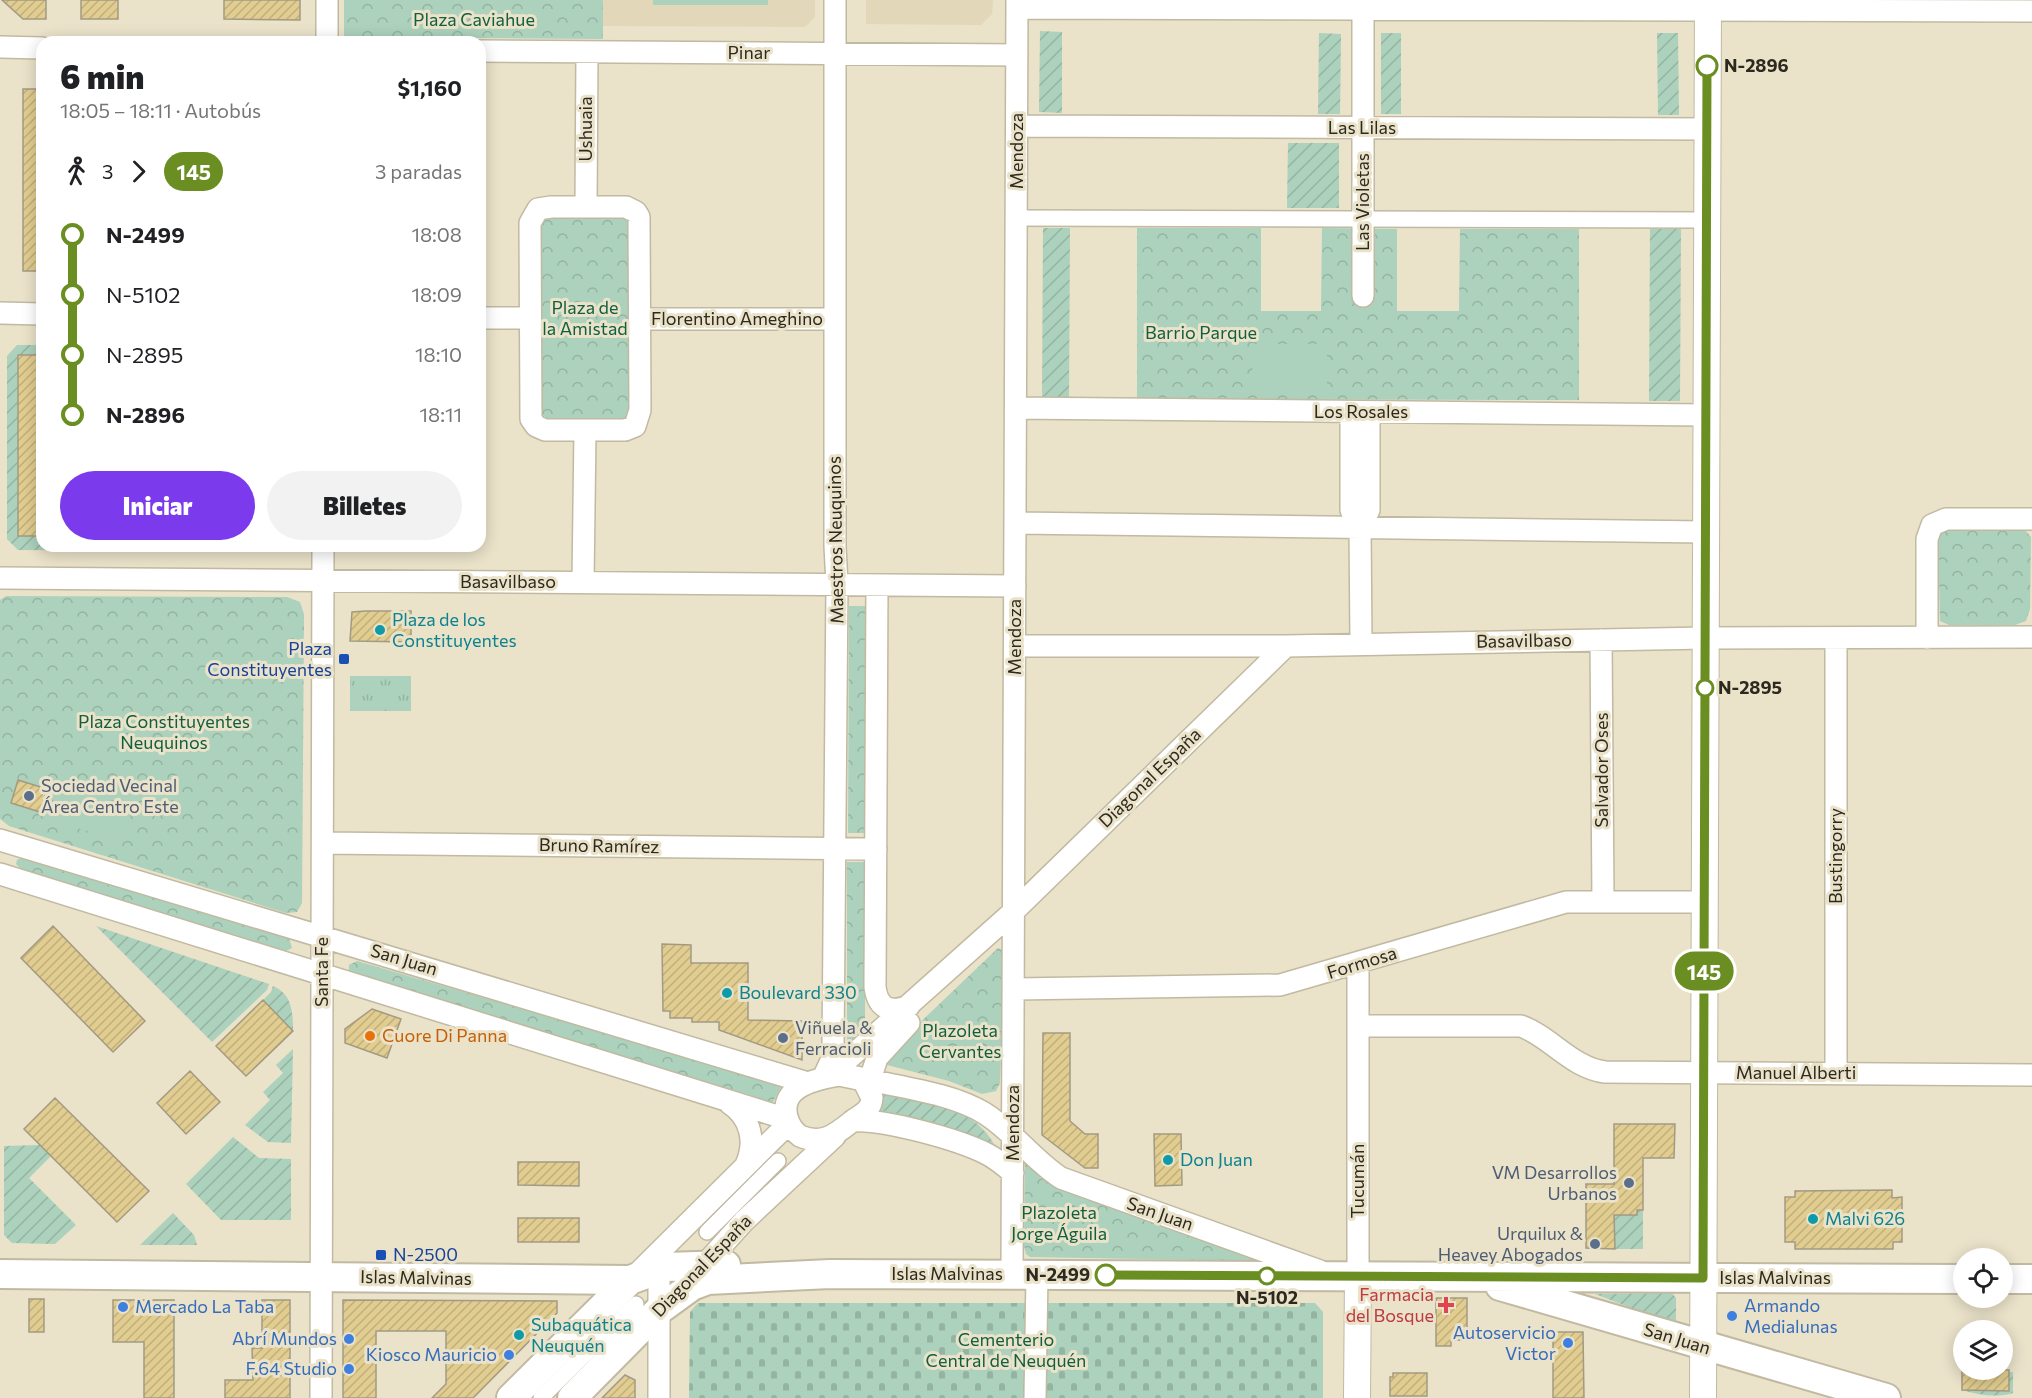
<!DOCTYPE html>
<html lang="es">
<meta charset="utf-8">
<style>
:root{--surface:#fff;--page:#f2f2f2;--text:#202124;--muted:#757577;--accent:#7c3aed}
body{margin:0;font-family:Commissioner,sans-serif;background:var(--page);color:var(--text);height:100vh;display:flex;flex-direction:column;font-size:22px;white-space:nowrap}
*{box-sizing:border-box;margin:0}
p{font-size:20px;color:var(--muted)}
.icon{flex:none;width:33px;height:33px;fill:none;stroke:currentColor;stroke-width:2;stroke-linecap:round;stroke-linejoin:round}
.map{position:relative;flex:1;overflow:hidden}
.details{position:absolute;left:36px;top:36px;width:450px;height:516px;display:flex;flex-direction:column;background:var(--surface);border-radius:18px;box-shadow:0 3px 15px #0003}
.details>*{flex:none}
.badge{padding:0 12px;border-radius:20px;font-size:21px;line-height:39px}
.fabs{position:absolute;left:1953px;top:1248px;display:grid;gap:12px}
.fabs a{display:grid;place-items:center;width:60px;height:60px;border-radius:50%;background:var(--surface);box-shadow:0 3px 15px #0003;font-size:30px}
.map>.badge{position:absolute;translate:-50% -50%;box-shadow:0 0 0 3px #fff}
.legs{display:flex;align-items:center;gap:9px;height:66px;padding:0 24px;font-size:20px}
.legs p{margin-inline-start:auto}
.overview{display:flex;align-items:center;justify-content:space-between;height:102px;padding:0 24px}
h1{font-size:33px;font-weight:800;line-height:45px}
.action{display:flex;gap:12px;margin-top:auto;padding:12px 24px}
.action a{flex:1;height:69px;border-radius:36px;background:var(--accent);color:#fff;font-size:24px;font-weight:800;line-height:69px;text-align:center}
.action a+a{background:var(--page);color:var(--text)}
ul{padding:0 24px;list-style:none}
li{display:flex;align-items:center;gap:21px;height:60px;font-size:22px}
li i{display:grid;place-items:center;width:9px;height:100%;margin:0 8px;background:currentColor}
li i::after{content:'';width:15px;height:15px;margin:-8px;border:4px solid;border-radius:50%;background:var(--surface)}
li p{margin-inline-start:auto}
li:first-child i{background:linear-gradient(#0000 50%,currentColor 0)}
li:last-child i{background:linear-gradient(currentColor 50%,#0000 0)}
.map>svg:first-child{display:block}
.built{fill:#e2d7b8}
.grass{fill:url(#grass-tufts)}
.cemetery{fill:url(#cemetery-stones)}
.park{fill:url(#park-crowns)}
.garden{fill:url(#garden-furrows)}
.pitch{fill:#acd1bc}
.building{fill:url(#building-hatch);stroke:#a29a83;stroke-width:1.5}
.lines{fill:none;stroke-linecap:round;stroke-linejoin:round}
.pedestrian-casing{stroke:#c1b9a1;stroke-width:18}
.minor-casing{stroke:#c1b9a1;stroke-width:24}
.tertiary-casing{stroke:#c1b9a1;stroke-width:28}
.secondary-casing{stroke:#c1b9a1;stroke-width:32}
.pedestrian{stroke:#fff;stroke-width:15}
.minor{stroke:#fff;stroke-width:21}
.tertiary{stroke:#fff;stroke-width:26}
.secondary{stroke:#fff;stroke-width:28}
.line-1-casing{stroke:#fff;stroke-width:14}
.line-1{stroke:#6b8e23;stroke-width:9}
.stop-1-dot{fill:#fff;stroke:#6b8e23;stroke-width:3}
.culture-dot{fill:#0f9aa8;stroke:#eae2c9;stroke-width:2}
.transit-dot{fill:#1a4fb4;stroke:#eae2c9;stroke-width:2}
.service-dot{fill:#5c6f8a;stroke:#eae2c9;stroke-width:2}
.food-dot{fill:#e8710a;stroke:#eae2c9;stroke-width:2}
.health-dot{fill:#e0444e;stroke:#eae2c9;stroke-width:2}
.shop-dot{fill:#3f7fe0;stroke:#eae2c9;stroke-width:2}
.labels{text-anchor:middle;stroke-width:6;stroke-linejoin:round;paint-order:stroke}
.park-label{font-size:18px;fill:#115f3f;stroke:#eae2c9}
.street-label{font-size:18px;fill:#2c291f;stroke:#eae2c9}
.stop-label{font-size:18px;font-weight:bold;fill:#2c291f;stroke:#eae2c9;text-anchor:start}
.culture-label{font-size:18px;fill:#0d838f;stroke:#eae2c9;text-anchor:start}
.transit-label{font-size:18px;fill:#164399;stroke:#eae2c9;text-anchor:end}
.service-label{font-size:18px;fill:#4e5e75;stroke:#eae2c9;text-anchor:start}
.food-label{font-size:18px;fill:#c56008;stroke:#eae2c9;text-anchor:start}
.health-label{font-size:18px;fill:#be3a42;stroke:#eae2c9;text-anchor:end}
.shop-label{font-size:18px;fill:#366cbe;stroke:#eae2c9;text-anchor:end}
</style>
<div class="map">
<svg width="2032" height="1398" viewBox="0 0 2032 1398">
<defs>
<pattern id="grass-tufts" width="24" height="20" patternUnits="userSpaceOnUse" patternTransform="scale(1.5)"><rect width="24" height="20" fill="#acd1bc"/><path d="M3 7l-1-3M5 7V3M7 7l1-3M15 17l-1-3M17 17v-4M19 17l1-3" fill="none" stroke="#94b3a1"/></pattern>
<pattern id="cemetery-stones" width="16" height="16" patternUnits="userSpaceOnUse" patternTransform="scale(1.5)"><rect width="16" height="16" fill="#acd1bc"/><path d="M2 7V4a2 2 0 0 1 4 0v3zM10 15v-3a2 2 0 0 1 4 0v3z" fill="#94b3a1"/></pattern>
<pattern id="park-crowns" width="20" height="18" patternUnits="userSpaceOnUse" patternTransform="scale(1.5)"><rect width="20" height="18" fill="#acd1bc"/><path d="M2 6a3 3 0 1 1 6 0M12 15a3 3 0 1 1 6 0" fill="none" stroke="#94b3a1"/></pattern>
<pattern id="garden-furrows" width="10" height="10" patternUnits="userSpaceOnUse" patternTransform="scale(1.5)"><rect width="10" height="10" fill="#acd1bc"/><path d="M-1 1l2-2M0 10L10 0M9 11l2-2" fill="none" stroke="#94b3a1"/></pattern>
<pattern id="building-hatch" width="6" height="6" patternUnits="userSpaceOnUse" patternTransform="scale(1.5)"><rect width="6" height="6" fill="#e1cd90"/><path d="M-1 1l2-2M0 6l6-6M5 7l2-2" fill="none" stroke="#c1b07c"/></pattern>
</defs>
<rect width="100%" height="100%" fill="#eae2c9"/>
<path class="built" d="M603,0H815V17L805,27L603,26Z
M866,0H993L992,14L981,25L866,24Z"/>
<path class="grass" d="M350,676H411V711H350Z"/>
<path class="cemetery" d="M698,1303H1315L1323,1312V1398H689L690,1312Z"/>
<path class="park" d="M344,0H603V39L344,37Z
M553,217H622L630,223L631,407L625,419L549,420L541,414L539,230L543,221Z
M1137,228H1261V311H1321L1322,228L1397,229V311H1459L1460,229H1579V400L1137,399Z
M1945,528L2024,529L2031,537L2030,609L2026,621L2015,625H1949L1940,621L1938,540L1939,534Z
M6,596L287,597L300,602L304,614L302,903L297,912L286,913L9,826L0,819V600Z
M849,606H866L865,833H848Z
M25,856L289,938L292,948L284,952L21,869L16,864L17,860Z
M847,862H865V1030L847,1049Z
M998,948L1002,950L1004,955L1000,1083L996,1091L982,1094L949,1081L887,1065L886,1055Z
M357,961L760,1078L781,1085V1087L772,1104L750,1095L353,976L349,971V965Z
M1025,1162L1041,1178L1058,1188L1252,1257L1253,1261L1030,1257L1026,1254L1024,1246Z"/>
<path class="garden" d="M1040,31L1062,32V113L1039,112Z
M1319,33L1341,34L1340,114H1318Z
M1381,33H1401V114H1381Z
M1657,33H1678L1679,115H1658Z
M1288,143H1339V208H1287Z
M1043,228H1070L1069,398H1042Z
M1650,229H1681L1680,401H1649Z
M17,345H42V546H296L290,552L18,550L7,539V356Z
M96,926L269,984L267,990L212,1042Z
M273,986C292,994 293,1012 293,1031L284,1021L279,1025L267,1012L271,1008L263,1000L271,992Z
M293,1049L291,1143L268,1142L245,1125L270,1100L263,1092L283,1073L276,1065Z
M880,1088C924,1100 978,1105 998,1152L876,1114Z
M233,1137L259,1158L291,1159V1220H221L186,1184Z
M40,1145L51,1156L29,1178L76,1225L55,1244L12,1243L4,1235V1146Z
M1637,1210H1643V1249H1615L1614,1215L1637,1214Z
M173,1213L194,1235L197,1245H140Z
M1672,1293L1676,1298V1320L1671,1323L1595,1294Z
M2009,1372H2013V1393C1997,1398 1979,1395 1962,1390H2009Z"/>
<path class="pitch" d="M653,0H768V5H653Z
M1253,344H1327V388H1252Z
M56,792L131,813L124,842L48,819Z"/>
<path class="building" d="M2,0H46V19H23Z
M81,0H118V19H81Z
M224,0H300V20L224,19Z
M23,89H42V271H23Z
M18,355H42V536H18Z
M366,611H411V642L350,641L352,612Z
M18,780L47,789L40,812L11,803Z
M53,926L145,1021L113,1052L21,958Z
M662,944L691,945V963H748V1020L802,1021V1060L719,1030V1022H692V1018H670V1011H663Z
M263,1000L293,1031L246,1076L216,1046Z
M372,1009L401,1019L387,1058L345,1043V1029Z
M1043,1033H1070V1121L1085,1134H1098V1168H1085L1042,1135Z
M190,1071L220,1102L186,1134L157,1103Z
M55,1098L149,1191L117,1222L24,1129Z
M1614,1124H1675L1674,1158H1643V1210H1637V1215H1614L1615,1249L1586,1248V1184H1614Z
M1154,1134H1181L1182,1185L1155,1186Z
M518,1162H579V1186L518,1185Z
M1892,1190V1198L1902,1197V1242H1893V1249H1795V1242H1785V1197H1795V1191Z
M518,1218H579V1242H518Z
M1436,1298H1467V1340H1451V1346H1436Z
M29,1299H44V1332H29Z
M113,1300H174V1398H144V1342H113Z
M262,1300H290V1398H225V1380H253L252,1348H262Z
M343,1300L557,1301V1313L473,1398H432L446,1384V1331H376V1398H343Z
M1553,1332H1583L1584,1398H1553Z
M1962,1370H2009V1391L1962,1390Z
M1393,1373H1427V1396H1390V1377H1393Z
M625,1375L635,1380V1398H602Z"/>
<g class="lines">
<g class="pedestrian-casing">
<path id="pedestrian" d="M1017,218L1707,220
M707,1232L778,1161
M541,1398L636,1304"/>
</g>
<g class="minor-casing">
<path id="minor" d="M1017,8L2032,11
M327,42V0
M0,47L42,48
M480,51L1017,55
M1017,126L1707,129
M551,207H626L636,212L639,217L640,410L635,426L625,430H545L536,426L531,419L530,223L538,209Z
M586,207L587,52
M1363,296V0
M0,313L42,314
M480,318H529
M640,319H834
M1016,408L1706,415
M1351,412V510L1360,528
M1016,523L1706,532
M0,578L1015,586
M583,582L585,431
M877,585L875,987C878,1009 890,1013 909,1006
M1927,638V539L1932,525L1946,519H2032
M1601,640L1603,901
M1361,644L1360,528L1369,510V412
M1015,646H1286L1705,638L2032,637
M0,840L808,1083
M323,843L876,849
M0,874L787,1119
M1014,989L1280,985L1566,902H1704
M1358,1026H1521C1551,1037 1572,1068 1605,1072L2032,1075
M1836,1073V638
M839,1075L863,1080L872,1098C871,1110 864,1113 855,1119C837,1133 824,1146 800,1136C793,1131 789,1125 787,1117C779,1086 817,1079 839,1075Z
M828,1077L1014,911L1286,646
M856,1077C896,1087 950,1092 984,1113C1012,1130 1033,1160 1061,1178L1320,1271
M823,1078L832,1059L833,1047L837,584L835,546V0
M868,1086L877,1058L909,1023
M729,1103C751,1117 757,1143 745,1167
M852,1121C882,1118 960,1140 987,1154C997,1159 1005,1166 1013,1173
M659,1258V1398
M698,1272L744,1221L835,1136
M636,1275L789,1123
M1012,1275L1017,0
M1358,1276V964
M321,1398L323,546
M1035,1398L1037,1275"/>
</g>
<g class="tertiary-casing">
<path id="tertiary" d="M1357,1398L1358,1276
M1703,1398L1708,0"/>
</g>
<g class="secondary-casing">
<path id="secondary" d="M0,1274L630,1280L666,1267L726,1265
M2002,1279H2032
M1500,1286L1886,1398
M511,1398L630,1280
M572,1398L659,1310L692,1286L708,1280L830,1274L1964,1279"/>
</g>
<use href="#pedestrian" class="pedestrian"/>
<use href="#minor" class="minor"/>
<use href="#tertiary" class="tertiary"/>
<use href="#secondary" class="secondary"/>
</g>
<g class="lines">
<g class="line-1-casing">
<path id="line-1" d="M1106,1275L1703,1278L1707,66"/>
</g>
<use href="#line-1" class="line-1"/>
</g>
<g class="stop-1-dot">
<circle cx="1707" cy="66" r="10"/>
<circle cx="1705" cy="688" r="8"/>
<circle cx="1106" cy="1275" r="10"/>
<circle cx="1267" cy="1276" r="8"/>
</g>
<g class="culture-dot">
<circle cx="380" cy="630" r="6"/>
<circle cx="727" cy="993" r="6"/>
<circle cx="1168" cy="1160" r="6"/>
<circle cx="1813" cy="1219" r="6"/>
<circle cx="519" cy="1335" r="6"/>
</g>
<g class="transit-dot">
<rect x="338" y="653" width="12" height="12" rx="3"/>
<rect x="375" y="1249" width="12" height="12" rx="3"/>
</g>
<g class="service-dot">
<circle cx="29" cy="796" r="6"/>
<circle cx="783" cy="1038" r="6"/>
<circle cx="1629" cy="1183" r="6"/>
<circle cx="1595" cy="1244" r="6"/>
</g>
<circle class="food-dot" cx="370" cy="1036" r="6"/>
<path class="health-dot" d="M1443 1296h6v6h6v6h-6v6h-6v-6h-6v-6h6z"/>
<g class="shop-dot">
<circle cx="123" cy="1307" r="6"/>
<circle cx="1732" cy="1316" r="6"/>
<circle cx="349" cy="1339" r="6"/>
<circle cx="1568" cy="1343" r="6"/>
<circle cx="509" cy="1355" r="6"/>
<circle cx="349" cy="1369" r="6"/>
</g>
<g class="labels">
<g class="park-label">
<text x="474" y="26">Plaza Caviahue</text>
<text x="585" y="314">Plaza de<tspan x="585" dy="21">la Amistad</tspan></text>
<text x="1201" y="339">Barrio Parque</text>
<text x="164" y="728">Plaza Constituyentes<tspan x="164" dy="21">Neuquinos</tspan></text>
<text x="960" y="1037">Plazoleta<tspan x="960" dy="21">Cervantes</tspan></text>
<text x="1059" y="1219">Plazoleta<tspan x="1059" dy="21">Jorge Águila</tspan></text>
<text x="1006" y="1346">Cementerio<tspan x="1006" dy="21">Central de Neuquén</tspan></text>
</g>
<g class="street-label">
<text x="749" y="59">Pinar</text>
<text x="1362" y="134">Las Lilas</text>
<text transform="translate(586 129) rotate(-90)" y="6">Ushuaia</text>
<text transform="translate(1017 151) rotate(-90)" y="6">Mendoza</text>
<text transform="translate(1363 202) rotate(-90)" y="6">Las Violetas</text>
<text x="737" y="325">Florentino Ameghino</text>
<text x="1361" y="418">Los Rosales</text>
<text transform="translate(836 540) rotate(-91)" y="6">Maestros Neuquinos</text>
<text x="508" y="588">Basavilbaso</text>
<text transform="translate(1015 637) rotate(-90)" y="6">Mendoza</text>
<text transform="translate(1524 641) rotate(-1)" y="6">Basavilbaso</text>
<text transform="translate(1602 770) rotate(-90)" y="6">Salvador Oses</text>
<text transform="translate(1150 778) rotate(-44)" y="6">Diagonal España</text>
<text transform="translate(599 846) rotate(1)" y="6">Bruno Ramírez</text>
<text transform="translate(1836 856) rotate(-90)" y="6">Bustingorry</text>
<text transform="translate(404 960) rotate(17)" y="6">San Juan</text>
<text transform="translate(1362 963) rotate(-17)" y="6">Formosa</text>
<text transform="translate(322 972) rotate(-90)" y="6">Santa Fe</text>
<text x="1796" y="1079">Manuel Alberti</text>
<text transform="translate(1013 1123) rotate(-90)" y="6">Mendoza</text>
<text transform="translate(1358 1181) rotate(-90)" y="6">Tucumán</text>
<text transform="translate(1160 1214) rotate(19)" y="6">San Juan</text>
<text transform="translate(702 1266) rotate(-46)" y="6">Diagonal España</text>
<text x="947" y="1280">Islas Malvinas</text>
<text transform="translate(416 1278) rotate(1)" y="6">Islas Malvinas</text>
<text x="1775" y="1284">Islas Malvinas</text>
<text transform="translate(1677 1339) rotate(17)" y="6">San Juan</text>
</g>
<g class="stop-label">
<text x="1724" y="72">N-2896</text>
<text x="1718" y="694">N-2895</text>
<text x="1090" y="1281" text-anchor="end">N-2499</text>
<text x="1267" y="1304" text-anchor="middle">N-5102</text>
</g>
<g class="culture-label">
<text x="392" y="626">Plaza de los<tspan x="392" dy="21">Constituyentes</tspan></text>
<text x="739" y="999">Boulevard 330</text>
<text x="1180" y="1166">Don Juan</text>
<text x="1825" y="1225">Malvi 626</text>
<text x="531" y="1331">Subaquática<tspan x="531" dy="21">Neuquén</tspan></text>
</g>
<g class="transit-label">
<text x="332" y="655">Plaza<tspan x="332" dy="21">Constituyentes</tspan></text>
<text x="393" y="1261" text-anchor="start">N-2500</text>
</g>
<g class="service-label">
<text x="41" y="792">Sociedad Vecinal<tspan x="41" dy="21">Área Centro Este</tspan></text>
<text x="795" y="1034">Viñuela &amp;<tspan x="795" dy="21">Ferracioli</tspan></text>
<text x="1617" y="1179" text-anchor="end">VM Desarrollos<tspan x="1617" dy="21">Urbanos</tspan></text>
<text x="1583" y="1240" text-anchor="end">Urquilux &amp;<tspan x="1583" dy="21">Heavey Abogados</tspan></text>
</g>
<g class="food-label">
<text x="382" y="1042">Cuore Di Panna</text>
</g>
<g class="health-label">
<text x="1434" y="1301">Farmacia<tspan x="1434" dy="21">del Bosque</tspan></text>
</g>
<g class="shop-label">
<text x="1744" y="1312" text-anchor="start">Armando<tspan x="1744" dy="21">Medialunas</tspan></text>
<text x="135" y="1313" text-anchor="start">Mercado La Taba</text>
<text x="1556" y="1339">Autoservicio<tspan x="1556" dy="21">Victor</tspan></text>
<text x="337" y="1345">Abrí Mundos</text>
<text x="497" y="1361">Kiosco Mauricio</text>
<text x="337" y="1375">F.64 Studio</text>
</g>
</g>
</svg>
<div class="fabs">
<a><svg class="icon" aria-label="locate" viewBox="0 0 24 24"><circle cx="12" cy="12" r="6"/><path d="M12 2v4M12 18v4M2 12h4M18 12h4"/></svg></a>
<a><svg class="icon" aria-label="layers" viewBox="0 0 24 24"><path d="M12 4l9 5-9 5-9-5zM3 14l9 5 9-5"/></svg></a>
</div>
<b class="badge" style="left:1704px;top:971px;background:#6b8e23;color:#fff">145</b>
<section class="details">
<div class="overview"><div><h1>6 min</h1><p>18:05 – 18:11 · Autobús</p></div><b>$1,160</b></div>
<div class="legs"><svg class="icon" aria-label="walk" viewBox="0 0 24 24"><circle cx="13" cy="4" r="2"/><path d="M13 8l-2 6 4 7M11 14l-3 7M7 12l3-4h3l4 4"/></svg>3<svg class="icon" aria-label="forward" viewBox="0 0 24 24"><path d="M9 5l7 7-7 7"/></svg><b class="badge" style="background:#6b8e23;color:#fff">145</b><p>3 paradas</p></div>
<ul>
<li><i style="color:#6b8e23"></i><b>N-2499</b><p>18:08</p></li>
<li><i style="color:#6b8e23"></i><span>N-5102</span><p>18:09</p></li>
<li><i style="color:#6b8e23"></i><span>N-2895</span><p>18:10</p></li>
<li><i style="color:#6b8e23"></i><b>N-2896</b><p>18:11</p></li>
</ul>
<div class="action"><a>Iniciar</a><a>Billetes</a></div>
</section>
</div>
